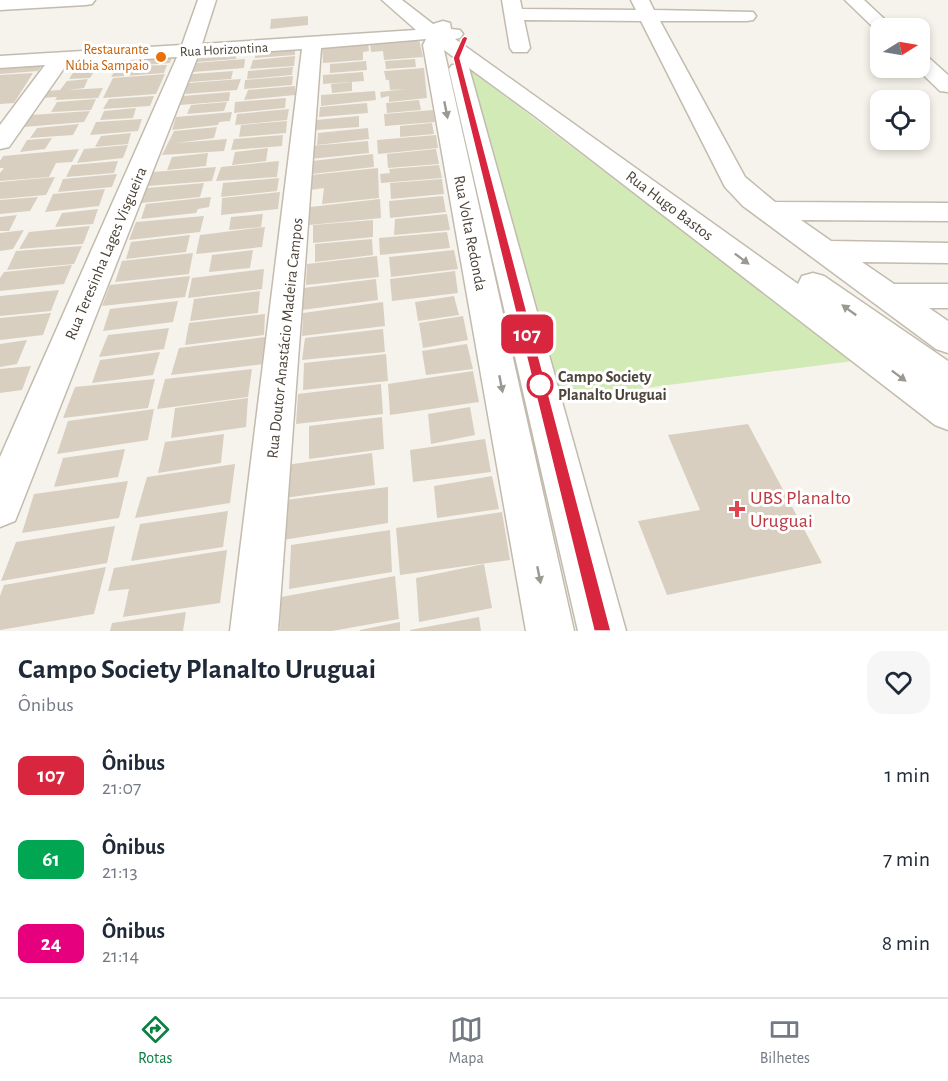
<!DOCTYPE html>
<html lang="pt">
<meta charset="utf-8">
<style>
:root{--surface:#fff;--page:#f6f6f7;--text:#1f2937;--muted:#747a83;--line:#e0e1e3;--accent:#0b8043}
body{margin:0;font-family:"Alegreya Sans",sans-serif;background:var(--page);color:var(--text);height:100vh;display:flex;flex-direction:column;font-size:22px;white-space:nowrap}
*{box-sizing:border-box;margin:0}
p{font-size:20px;color:var(--muted)}
.icon{flex:none;width:33px;height:33px;fill:none;stroke:currentColor;stroke-width:2;stroke-linecap:round;stroke-linejoin:round}
.map{position:relative;height:631px;overflow:hidden}
.drawer{display:flex;flex-direction:column;background:var(--surface);flex:1}
.drawer>*{flex:none}
.badge{padding:0 12px;border-radius:9px;font-size:21px;line-height:39px}
.needle{width:39px;rotate:79deg}
.buttons{position:absolute;left:870px;top:18px;display:grid;gap:12px}
.buttons a{display:grid;place-items:center;width:60px;height:60px;border-radius:12px;background:var(--surface);box-shadow:0 3px 9px #0003;font-size:30px}
.map>.badge{position:absolute;translate:-50% -50%;box-shadow:0 0 0 3px #fff}
.round{display:grid;place-items:center;flex:none;width:63px;height:63px;border-radius:18px;background:var(--page)}
.head{display:flex;align-items:center;justify-content:space-between;height:102px;padding:0 18px}
h1{font-size:28px;font-weight:600;line-height:45px}
ul{padding:0;list-style:none}
li{display:flex;align-items:center;gap:18px;height:84px;padding:0 18px}
li div{flex:1}
li b{display:block;font-size:22px}
li em{font-style:normal}
li .badge{min-width:66px;font-weight:700;text-align:center}
.tab-bar{display:flex;justify-content:space-around;align-items:center;height:84px;border-top:2px solid var(--line);background:var(--surface);font-size:16px;color:var(--muted)}
.tab-bar a{display:grid;justify-items:center;gap:3px}
.tab-bar .active{color:var(--accent)}
.map>svg:first-child{display:block}
.green{fill:#d2eab5}
.building{fill:#d8cfc1}
.lines{fill:none;stroke-linecap:round;stroke-linejoin:round}
.minor-casing{stroke:#c2bbae;stroke-width:3}
.minor{fill:#fff;fill-rule:evenodd}
.oneway{fill:#9c9892}
.line{fill:#d7263d;stroke:#fff;stroke-width:1.5}
.food-dot{fill:#e8710a;stroke:#fff;stroke-width:2}
.stop-dot{fill:#fff;stroke:#d7263d;stroke-width:3}
.health-dot{fill:#e0444e;stroke:#fff;stroke-width:2}
.labels{text-anchor:middle;stroke-width:6;stroke-linejoin:round;paint-order:stroke}
.far-food-label{font-size:14px;fill:#c56008;stroke:#fff;text-anchor:end}
.far-street-label{font-size:14px;fill:#4b4439;stroke:#fff}
.street-label{font-size:16px;fill:#4b4439;stroke:#fff}
.stop-label{font-size:16px;font-weight:bold;fill:#4b4439;stroke:#fff;text-anchor:start}
.near-health-label{font-size:20px;fill:#be3a42;stroke:#fff;text-anchor:start}
</style>
<div class="map">
<svg width="948" height="631" viewBox="0 0 948 631">
<rect width="100%" height="100%" fill="#f6f3ec"/>
<path class="green" d="M464,65L853,361L554,400Z"/>
<path class="building" d="M308,16V25L270,29L271,19Z
M419,39L423,57L384,60L383,51L371,52L370,43Z
M368,42L369,51L363,52V60L323,63L322,46Z
M295,47V55L255,58V50Z
M237,50L236,59L196,62L198,53Z
M173,54L170,63L131,66L167,65L164,73L111,77L123,57Z
M295,56L294,66L250,69L253,60Z
M121,57L116,67L65,71L71,61Z
M245,59L244,68L193,72L195,63Z
M415,59L416,67L386,69L385,61Z
M45,61L38,71L0,74V64Z
M366,61L367,70L330,73V64Z
M293,67L292,75L247,79L248,71Z
M424,68L427,98L389,102V96L381,98L380,92L406,89L390,90L389,80H386L384,71Z
M95,70L90,78L69,79L74,71Z
M233,71L231,79L189,82L192,74Z
M363,72L364,81L323,84V75Z
M33,73L14,103L0,104V75Z
M165,74L156,94L103,98L113,78Z
M293,76L292,85L244,89L245,80Z
M88,79L84,88L68,90L103,88L98,98L55,100L57,97L41,98L46,91L60,90L67,81Z
M241,79L237,90L185,94L188,83Z
M352,82V91L332,93L331,84Z
M295,86V95L244,100L248,90Z
M375,91L376,100L321,106V95Z
M230,92L229,101L180,105L183,96Z
M154,96L150,106L103,109L109,99Z
M286,98L285,108L234,113L235,102Z
M96,99L91,110L51,112L57,102Z
M419,100L421,110L387,113L386,103Z
M227,102L224,111L187,114L191,105Z
M367,103L368,113L319,117L320,107Z
M136,108L133,118L100,120L104,111Z
M289,109L287,120L235,125L237,114Z
M433,110L435,122L385,126L384,114Z
M90,111L84,122L24,127L31,115Z
M232,112L230,121L219,122L218,125L172,130L176,117Z
M359,116V127L316,130V120Z
M142,119L138,131L90,135L96,122Z
M287,121L286,133L239,137L241,125Z
M432,123L434,134L400,137V126Z
M79,124L73,135L30,138L37,128Z
M217,127L214,138L176,143L227,139L224,151L162,155L174,131Z
M368,128L369,139L317,145L318,133Z
M131,133L128,144L95,147L101,136Z
M283,135L282,146L231,150L234,139Z
M436,135L438,148L378,154L377,140Z
M52,138L45,149L20,152L27,140Z
M368,141L369,153L310,159V146Z
M128,145L123,158L77,163L84,149Z
M268,148L266,161L232,165L235,152Z
M79,149L72,162L56,163L49,177L0,181V173L4,168H0V161L3,156Z
M436,149L439,164L388,168L387,154Z
M208,153L206,166L167,170L172,157Z
M373,154L374,167L312,174V161Z
M118,161L114,173L66,177L72,165Z
M279,161L277,177L216,181L221,167Z
M439,165L442,178L381,183L380,174L390,173L389,169Z
M216,167L212,181L147,186L153,172Z
M378,168L379,198L322,204L324,188L310,190L311,175Z
M117,174L112,187L58,192L63,179Z
M55,177L46,195L0,199V182Z
M279,178L277,191L221,197L223,183Z
M442,179L444,194L391,199L390,183Z
M204,183L200,197L141,203L147,188Z
M105,189L99,206L45,212L53,194Z
M280,192L278,209L221,215L222,198Z
M443,196L446,212L390,218L389,201Z
M38,197L30,211L0,214V200Z
M211,197L209,207L198,209L196,213L141,219L146,204Z
M380,199L381,218L309,225L310,207Z
M98,209L93,224L55,227L62,213Z
M263,214L261,227L229,230L231,217Z
M447,214L450,230L394,235L395,219Z
M17,215L9,231H0V217Z
M204,216L200,232L129,240L136,222Z
M373,220V237L313,243V225Z
M90,226L83,244L19,249L29,232Z
M265,227L262,247L196,254L200,235Z
M24,230L13,249L0,251V233Z
M447,232L450,248L380,255L379,238Z
M190,235L186,252L126,259L131,242Z
M372,239L373,255L315,262V244Z
M82,246L74,264L7,270L16,251Z
M253,250L250,268L209,272L212,255Z
M454,250L458,269L391,277L389,257Z
M193,253L189,274L115,282L122,261Z
M377,256L379,277L306,285L307,264Z
M72,265L64,284L0,291V278L4,272Z
M264,269L262,289L188,298L192,278Z
M455,271L458,293L392,301L390,279Z
M190,276L185,297L102,306L110,285Z
M376,279L378,300L302,310L303,288Z
M59,290L51,311L0,316V296Z
M260,291L258,313L190,321L194,299Z
M454,296L459,315L418,321L415,302Z
M178,301L173,322L103,331L110,309Z
M383,302L385,326L302,336L303,313Z
M51,313L43,335L0,340V318Z
M265,314L264,335L185,345L189,323Z
M463,316L468,340L423,348L419,323Z
M169,328L164,349L99,357L108,335Z
M383,329L385,352L302,360L305,338Z
M265,337L264,364L171,375L179,348Z
M27,340L17,364L0,367V344Z
M467,344L473,369L426,375L422,351Z
M160,352L153,375L92,383L100,360Z
M386,354L388,381L303,390L304,363Z
M31,366L22,390L0,393V369Z
M252,369L248,397L157,409L165,379Z
M473,371L479,402L390,415L388,384Z
M155,379L148,408L63,418L75,387Z
M381,384L383,414L296,424L298,394Z
M248,398L246,427L171,438L175,408Z
M470,407L475,435L431,444L428,414Z
M154,409L148,440L57,454L68,421Z
M382,417L384,449L309,459V426Z
M748,424L822,563L667,595L638,521L700,510L668,435Z
M224,434L221,463L158,473L165,442Z
M485,439L491,472L413,482L410,450Z
M125,449L118,477L54,487L63,458Z
M372,453L375,485L285,498L286,465Z
M235,464L230,503L135,518L147,477Z
M492,476L499,509L437,518L434,486Z
M128,481L119,518L22,533L34,494Z
M388,487V523L283,540L285,500Z
M228,511L223,547L131,561L140,524Z
M502,512L510,560L400,575L396,528Z
M115,526L107,563L1,581L16,542Z
M390,530L392,572L289,589L291,545Z
M227,550L220,603L123,617L129,589L108,591L114,568Z
M484,564L492,608L419,622L416,578Z
M106,567L94,614L0,630V596L4,585Z
M395,576L399,619L332,631H280L281,597Z
M186,612L183,631H110L112,623Z
M479,617L481,631H410V630Z
M400,622V631H360V630Z"/>
<g class="lines">
<g class="minor-casing">
<path id="minor" d="M0,0H95L92,4L86,5L0,10Z
M198,0H216L202,44L416,30L382,0H402L433,24L443,21L450,23L451,29L460,30L463,34L460,38L455,39L798,284L802,276L813,273L824,276L948,361V430L935,425L536,117L469,68L626,631H578L449,69L452,65L463,64L444,50L574,631H526L423,45L426,39L321,48L278,631H230L302,49L198,56L21,506L15,521L0,527V457L177,57L67,64L9,147L0,149V125L45,65L0,68V56L182,45Z
M502,0H520L522,9L636,10L631,0H649L654,10L753,12L756,16L753,20L747,21H660L745,177L775,202L948,203V221L801,220L831,241L948,243V263L862,262L894,284H948V308H929L948,321V353L936,349L743,206L725,187L641,21L524,20L530,48L527,52H513L510,48Z
M845,0H864L894,28H880V33L878,32Z
M920,54L927,56L948,75V92L940,91L916,68H920Z"/>
</g>
<use href="#minor" class="minor"/>
</g>
<defs><path id="oneway-solid" d="M-6-.8H1V-3.2L6.5 0L1 3.2V.8H-6Z" transform="scale(1.5)"/></defs>
<g class="oneway">
<use href="#oneway-solid" transform="translate(446 110) rotate(79)"/>
<use href="#oneway-solid" transform="translate(742 259) rotate(37)"/>
<use href="#oneway-solid" transform="translate(849 310) rotate(-144)"/>
<use href="#oneway-solid" transform="translate(899 376) rotate(37)"/>
<use href="#oneway-solid" transform="translate(501 384) rotate(79)"/>
<use href="#oneway-solid" transform="translate(539 575) rotate(79)"/>
</g>
<path class="line" d="M465,36L468,38L460,58L611,631H594L453,58L462,38Z"/>
<circle class="food-dot" cx="161" cy="57" r="6"/>
<circle class="stop-dot" cx="540" cy="385" r="12"/>
<path class="health-dot" d="M734 500h6v6h6v6h-6v6h-6v-6h-6v-6h6z"/>
<g class="labels">
<g class="far-food-label">
<text x="149" y="54">Restaurante<tspan x="149" dy="16">Núbia Sampaio</tspan></text>
</g>
<g class="far-street-label">
<text transform="translate(224 49) rotate(-3)" y="5">Rua Horizontina</text>
</g>
<g class="street-label">
<text transform="translate(670 205) rotate(37)" y="6">Rua Hugo Bastos</text>
<text transform="translate(471 233) rotate(79)" y="6">Rua Volta Redonda</text>
<text transform="translate(105 253) rotate(-67)" y="6">Rua Teresinha Lages Visgueira</text>
<text transform="translate(284 338) rotate(-84)" y="6">Rua Doutor Anastácio Madeira Campos</text>
</g>
<g class="stop-label">
<text x="558" y="382">Campo Society<tspan x="558" dy="18">Planalto Uruguai</tspan></text>
</g>
<g class="near-health-label">
<text x="750" y="504">UBS Planalto<tspan x="750" dy="23">Uruguai</tspan></text>
</g>
</g>
</svg>
<div class="buttons">
<a><svg class="needle" viewBox="-14 -14 28 28"><path d="M0-13l5 13h-10z" fill="#e53935"/><path d="M0 13l5-13h-10z" fill="#747a83"/></svg></a>
<a><svg class="icon" aria-label="locate" viewBox="0 0 24 24"><circle cx="12" cy="12" r="6"/><path d="M12 2v4M12 18v4M2 12h4M18 12h4"/></svg></a>
</div>
<b class="badge" style="left:527px;top:334px;background:#d7263d;color:#fff">107</b>
</div>
<section class="drawer">
<div class="head"><div><h1>Campo Society Planalto Uruguai</h1><p>Ônibus</p></div><a class="round"><svg class="icon" aria-label="heart" viewBox="0 0 24 24"><path d="M12 20l-8-8c-3-5 5-10 8-4 3-6 11-1 8 4z"/></svg></a></div>
<ul>
<li><span class="badge" style="background:#d7263d;color:#fff">107</span><div><b>Ônibus</b><p>21:07</p></div><em>1 min</em></li>
<li><span class="badge" style="background:#00a651;color:#fff">61</span><div><b>Ônibus</b><p>21:13</p></div><em>7 min</em></li>
<li><span class="badge" style="background:#e6007e;color:#fff">24</span><div><b>Ônibus</b><p>21:14</p></div><em>8 min</em></li>
</ul>
</section>
<nav class="tab-bar">
<a class="active"><svg class="icon" aria-label="directions" viewBox="0 0 24 24"><path d="M12 3l9 9-9 9-9-9zM9 14v-3h6M13 9l2 2-2 2"/></svg>Rotas</a>
<a><svg class="icon" aria-label="map" viewBox="0 0 24 24"><path d="M3 6l6-2 6 2 6-2v14l-6 2-6-2-6 2zM9 4v14M15 6v14"/></svg>Mapa</a>
<a><svg class="icon" aria-label="tickets" viewBox="0 0 24 24"><path d="M3 7h18v10H3zM15 7v10"/></svg>Bilhetes</a>
</nav>
